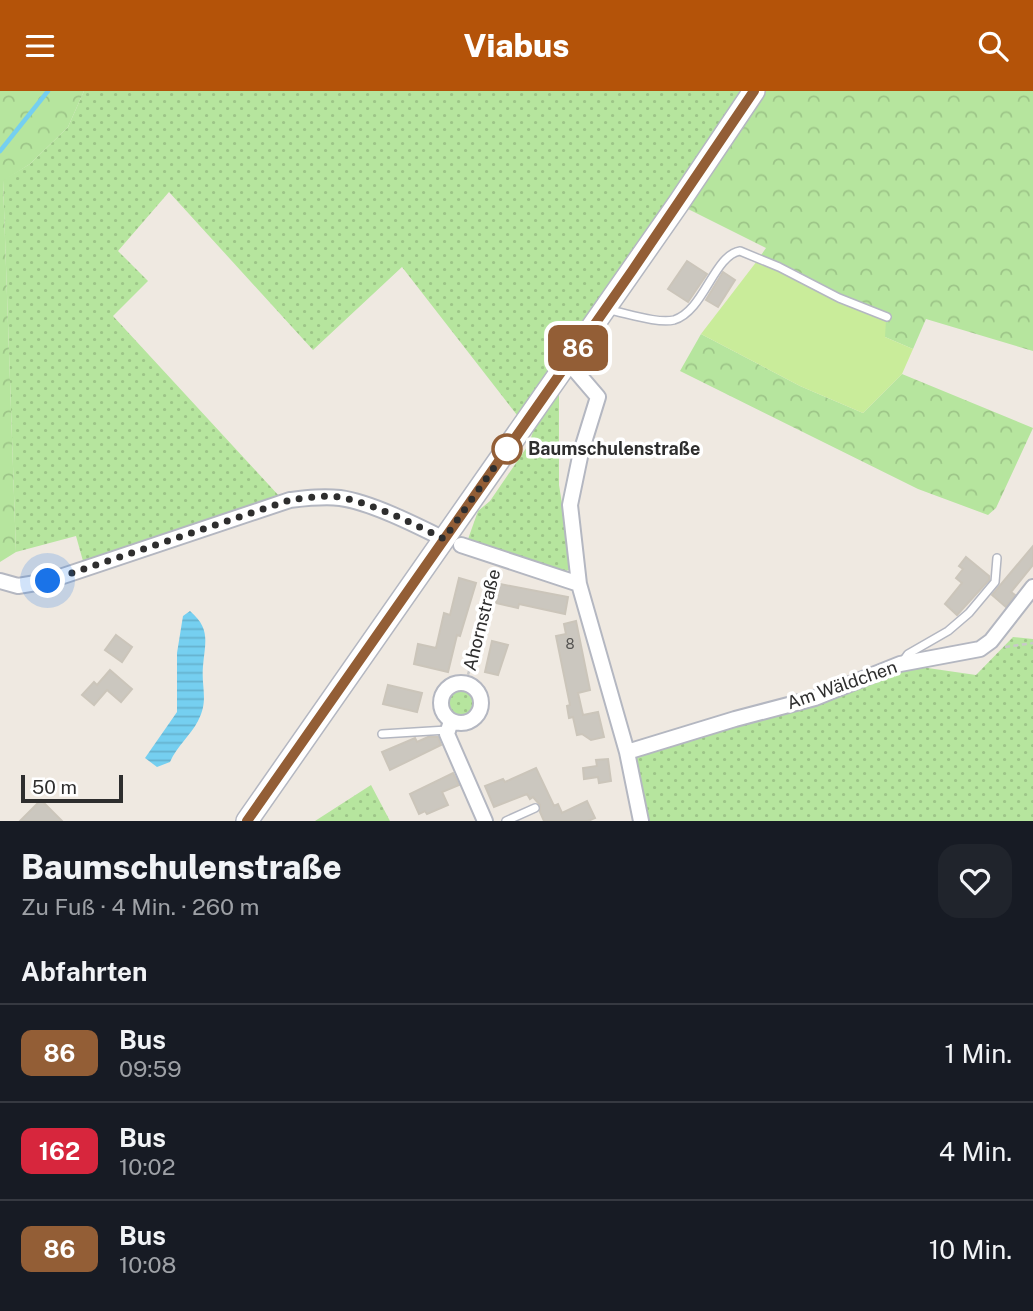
<!DOCTYPE html>
<html lang="de">
<meta charset="utf-8">
<style>
:root{--surface:#171b24;--page:#20242c;--text:#f1f3f6;--muted:#9ea1a6;--line:#363941;--accent:#b45309}
body{margin:0;font-family:"Public Sans",sans-serif;background:var(--page);color:var(--text);height:100vh;display:flex;flex-direction:column;font-size:26px;white-space:nowrap}
*{box-sizing:border-box;margin:0}
p{font-size:23px;color:var(--muted)}
.icon{flex:none;width:38px;height:38px;fill:none;stroke:currentColor;stroke-width:2;stroke-linecap:round;stroke-linejoin:round}
.map{position:relative;height:730px;overflow:hidden}
.side{display:flex;flex-direction:column;background:var(--surface);flex:1}
.side>*{flex:none}
.badge{padding:0 14px;border-radius:10px;font-size:24px;line-height:46px}
.scale{position:absolute;left:21px;bottom:18px;width:102px;box-sizing:border-box;padding-left:7px;border:4px solid #2e2e2e;border-top:0;font-size:19px;line-height:24px;white-space:nowrap;color:#2e2e2e;-webkit-text-stroke:5px #fff;paint-order:stroke}
.you{position:absolute;width:35px;height:35px;margin:-18px;border:5px solid #fff;border-radius:50%;background:#1a73e8;box-shadow:0 0 0 10px #1a73e833}
.map>.badge{position:absolute;translate:-50% -50%;box-shadow:0 0 0 4px #fff}
h2{padding:0 21px;font-size:26px;line-height:63px}
.round{display:grid;place-items:center;flex:none;width:74px;height:74px;border-radius:21px;background:var(--page)}
.overview{display:flex;align-items:center;justify-content:space-between;height:119px;padding:0 21px}
h1{font-size:33px;font-weight:800;line-height:52px}
ul{padding:0;list-style:none}
li{display:flex;align-items:center;gap:21px;height:98px;padding:0 21px;border-top:2px solid var(--line)}
li div{flex:1}
li b{display:block;font-size:26px}
li em{font-style:normal}
li .badge{min-width:77px;font-weight:700;text-align:center}
header{display:flex;justify-content:space-between;align-items:center;height:91px;padding:0 21px;background:var(--accent);color:#fff;font-size:32px;font-weight:800}
.map>svg:first-child{display:block}
.grass{fill:url(#grass-dots)}
.forest{fill:url(#forest-crowns)}
.pitch{fill:#c9ec9a}
.water{fill:url(#water-rules)}
.lines{fill:none;stroke-linecap:round;stroke-linejoin:round}
.stream{stroke:#75cff0;stroke-width:4.5}
.building{fill:#cbc7bf;stroke:#cbc5ba;stroke-width:2}
.service-casing{stroke:#b4b7c1;stroke-width:10}
.minor-casing{stroke:#b4b7c1;stroke-width:18}
.secondary-casing{stroke:#b4b7c1;stroke-width:24}
.path{stroke:#c9c9c9;stroke-width:2.5;stroke-dasharray:5 3.5;stroke-linecap:butt}
.service{stroke:#fff;stroke-width:7}
.minor{stroke:#fff;stroke-width:14}
.secondary{stroke:#fff;stroke-width:21}
.line-casing{stroke:#fff;stroke-width:16}
.line{stroke:#935e36;stroke-width:10}
.walk{stroke:#2e2e2e;stroke-width:7;stroke-dasharray:0 12.6}
.stop-dot{fill:#fff;stroke:#935e36;stroke-width:3.5}
.labels{text-anchor:middle;stroke-width:7;stroke-linejoin:round;paint-order:stroke}
.number-label{font-size:14px;fill:#555452}
.stop-label{font-size:18px;font-weight:bold;fill:#2e2e2e;stroke:#fff;text-anchor:start}
.street-label{font-size:18px;fill:#2e2e2e;stroke:#fff}
</style>
<header><svg class="icon" aria-label="menu" viewBox="0 0 24 24"><path d="M4 6h16M4 12h16M4 18h16"/></svg>Viabus<svg class="icon" aria-label="search" viewBox="0 0 24 24"><circle cx="10" cy="10" r="6"/><path d="M15 15l6 6"/></svg></header>
<div class="map">
<svg width="1033" height="730" viewBox="0 0 1033 730">
<defs>
<pattern id="grass-dots" width="8" height="8" patternUnits="userSpaceOnUse" patternTransform="scale(1.75)"><rect width="8" height="8" fill="#b6e59e"/><path d="M2 2h.1M6 6h.1" fill="none" stroke="#9dc588" stroke-width="1.8" stroke-linecap="round"/></pattern>
<pattern id="forest-crowns" width="20" height="18" patternUnits="userSpaceOnUse" patternTransform="scale(1.75)"><rect width="20" height="18" fill="#b6e59e"/><path d="M2 6a3 3 0 1 1 6 0M12 15a3 3 0 1 1 6 0" fill="none" stroke="#9dc588"/></pattern>
<pattern id="water-rules" width="6" height="5" patternUnits="userSpaceOnUse" patternTransform="scale(1.75)"><rect width="6" height="5" fill="#75cff0"/><path d="M0 2.5h6" fill="none" stroke="#66b2ce"/></pattern>
</defs>
<rect width="100%" height="100%" fill="#efe9e1"/>
<path class="grass" d="M84,0H745L517,324L402,176L313,259L169,101L118,160L148,190L113,225L280,406L83,470L76,445L16,461L3,89L30,73L68,36Z
M559,299V394L571,469V478L561,482L467,451L478,420L490,410L529,353L535,334Z
M1013,546L1033,548V730H641L627,661L900,573L976,584Z
M447 612a14 14 0 1 1 28 0a14 14 0 1 1-28 0Z
M371,694L390,730H315Z"/>
<path class="forest" d="M0,0H84L68,36L30,73L3,90L16,461L0,471Z
M754,0H1033V260L926,228L913,258L885,246L757,170L766,157L678,113Z
M701,243L800,295L863,322L902,283L1033,337L996,417L988,424L918,398L680,280Z"/>
<path class="pitch" d="M757,170L886,229L885,246L913,258L902,283L863,322L800,295L701,243Z"/>
<path class="water" d="M190,520C211,538 205,551 203,575C201,597 209,609 198,630C190,645 177,655 170,671L157,676L145,667L177,621V562L183,525Z"/>
<g class="lines">
<path class="stream" d="M0,60L48,0"/>
</g>
<path class="building" d="M687,170L707,183L688,211L668,198Z
M723,181L735,189L718,216L706,209Z
M1033,455V474L1011,501L1015,504L1006,516L992,504Z
M966,466L989,485V489L957,524L945,513L962,492L956,487L963,478L959,475Z
M459,487L476,492L460,545L457,544L448,581L414,573L418,553L436,557L444,522L450,524Z
M500,493L568,506L565,523L519,513L518,517L496,512Z
M576,530L590,599L578,602L583,624L598,621L604,646L591,649L582,643L577,644L573,626L569,627L567,615L570,614L556,545L566,543L564,533Z
M116,544L132,556L122,571L105,559Z
M492,550L508,554L498,584L485,581Z
M110,579L132,598L121,611L107,599L94,614L82,604L94,591L97,594Z
M388,594L422,602L417,621L383,613Z
M428,646H438L441,654L390,679L382,661L415,647L417,651Z
M608,668L611,690L599,692L598,686L584,688L583,677L597,675L596,669Z
M536,677L554,715L558,713L562,722L587,710L595,727L588,730H544L540,721V714L533,706L530,708L527,703L494,716L485,695L503,688L505,691Z
M453,682L459,694L442,701L448,714L427,723L425,720L419,723L410,703Z
M41,709L62,730H20Z"/>
<g class="lines">
<g class="service-casing">
<path id="service" d="M609,219C626,222 658,233 674,229C704,220 714,164 740,160L779,176L839,207L887,226
M903,570L908,563L948,540L969,522L995,491L997,467
M382,643L447,639
M506,730L535,717"/>
</g>
<g class="minor-casing">
<path id="minor" d="M568,271L598,306L581,361L570,414L579,493L627,661L641,730
M461,454L579,493
M0,490L18,495L48,490L290,409C307,407 323,405 340,407C370,411 416,434 444,448
M441 612a20 20 0 1 1 40 0a20 20 0 1 1-40 0Z
M451,630L447,643L485,730
M627,661L735,628L815,607L900,573L980,558L991,550L1033,496"/>
</g>
<g class="secondary-casing">
<path id="secondary" d="M247,730L678,113L754,0"/>
</g>
<path class="path" d="M1005,556L1033,552
M466,592L494,480"/>
<use href="#service" class="service"/>
<use href="#minor" class="minor"/>
<use href="#secondary" class="secondary"/>
</g>
<g class="lines">
<g class="line-casing">
<path id="line" d="M247,730L632,180L754,0"/>
</g>
<use href="#line" class="line"/>
<path class="walk" d="M48,490L290,409C307,407 326,403 344,407C378,415 412,432 444,448L507,358"/>
</g>
<circle class="stop-dot" cx="507" cy="358" r="14"/>
<g class="labels">
<g class="number-label">
<text x="570" y="558">8</text>
</g>
<g class="stop-label">
<text x="528" y="364">Baumschulenstraße</text>
</g>
<g class="street-label">
<text transform="translate(482 529) rotate(-76)" y="6">Ahornstraße</text>
<text transform="translate(842 594) rotate(-19)" y="6">Am Wäldchen</text>
</g>
</g>
</svg>
<div class="scale">50 m</div>
<div class="you" style="left:48px;top:490px"></div>
<b class="badge" style="left:578px;top:257px;background:#935e36;color:#fff">86</b>
</div>
<section class="side">
<div class="overview"><div><h1>Baumschulenstraße</h1><p>Zu Fuß · 4 Min. · 260 m</p></div><a class="round"><svg class="icon" aria-label="heart" viewBox="0 0 24 24"><path d="M12 20l-8-8c-3-5 5-10 8-4 3-6 11-1 8 4z"/></svg></a></div>
<h2>Abfahrten</h2>
<ul>
<li><span class="badge" style="background:#935e36;color:#fff">86</span><div><b>Bus</b><p>09:59</p></div><em>1 Min.</em></li>
<li><span class="badge" style="background:#d7263d;color:#fff">162</span><div><b>Bus</b><p>10:02</p></div><em>4 Min.</em></li>
<li><span class="badge" style="background:#935e36;color:#fff">86</span><div><b>Bus</b><p>10:08</p></div><em>10 Min.</em></li>
</ul>
</section>
